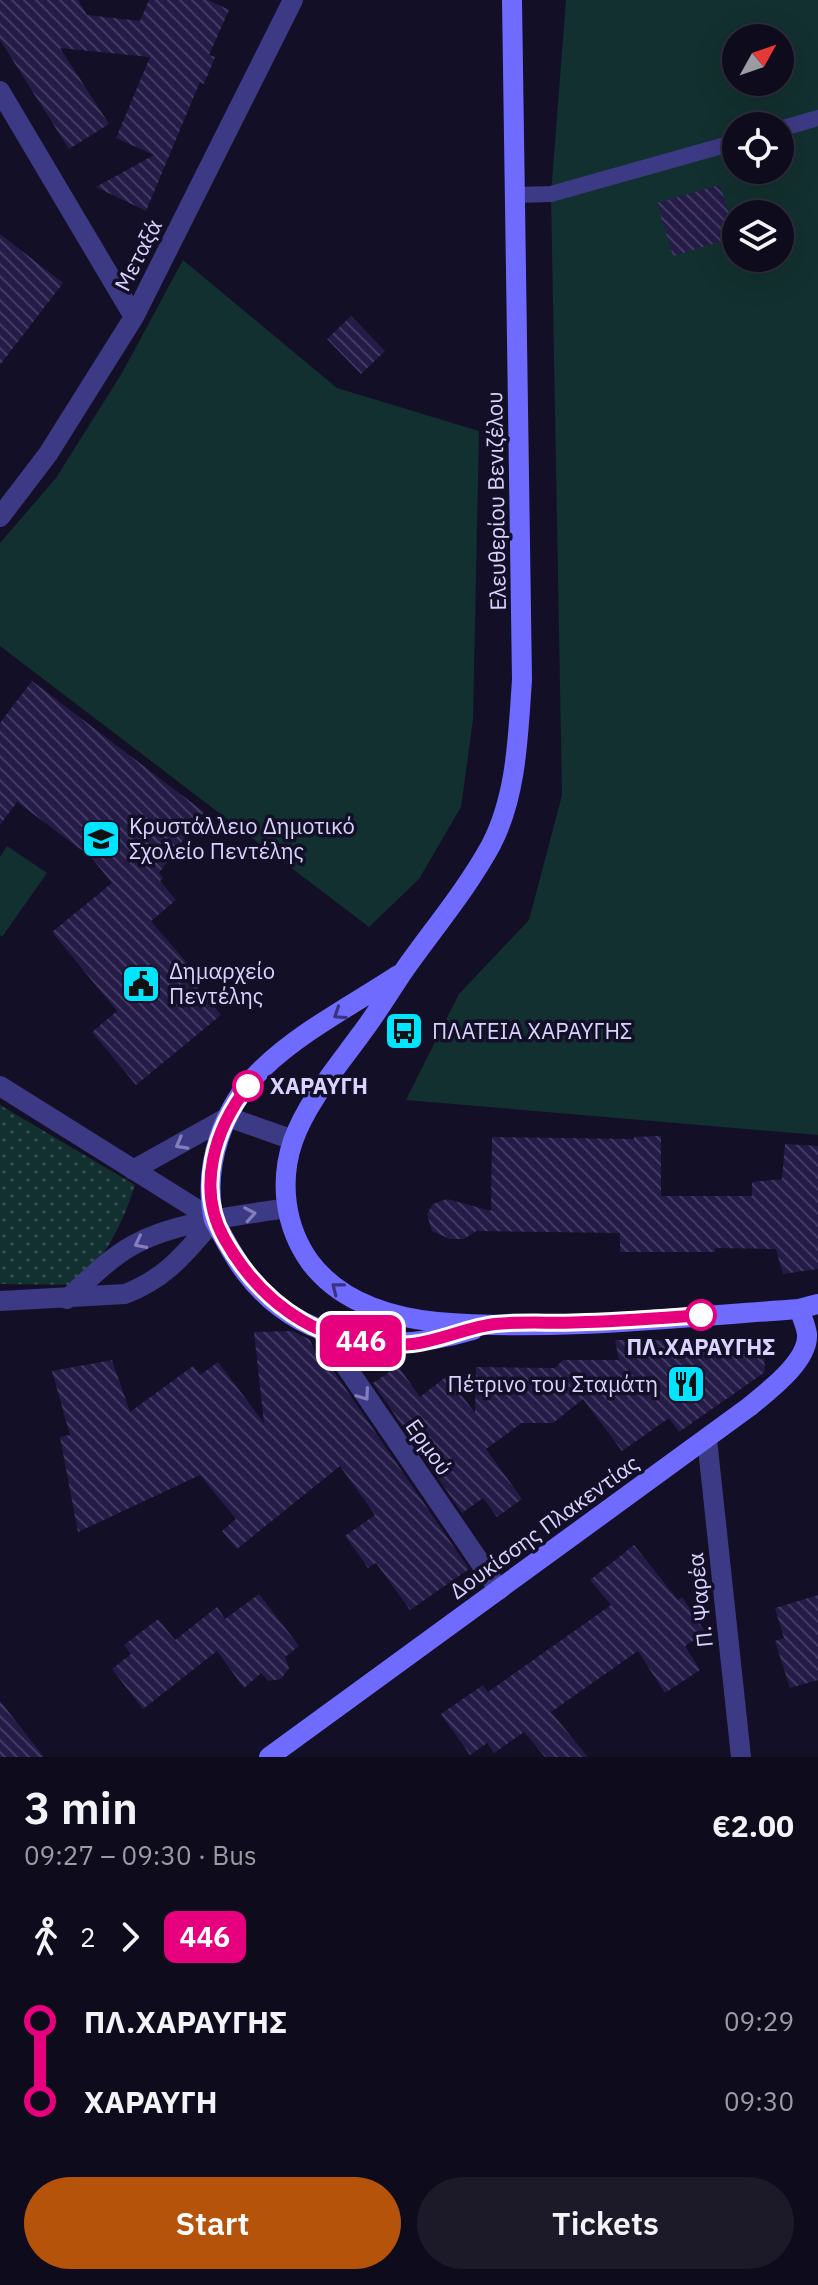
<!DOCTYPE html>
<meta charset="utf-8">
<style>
:root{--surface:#0e0b1c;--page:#1c1929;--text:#f1f3f6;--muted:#9b9ba3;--line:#2e2b3b;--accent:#b45309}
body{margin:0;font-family:"IBM Plex Sans",sans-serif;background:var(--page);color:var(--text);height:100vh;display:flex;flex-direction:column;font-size:30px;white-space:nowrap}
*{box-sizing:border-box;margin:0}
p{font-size:26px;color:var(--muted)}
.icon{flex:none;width:44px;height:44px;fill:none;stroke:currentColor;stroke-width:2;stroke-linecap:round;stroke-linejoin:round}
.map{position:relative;height:1757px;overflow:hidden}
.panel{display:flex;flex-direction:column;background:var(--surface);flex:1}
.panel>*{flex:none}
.badge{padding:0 16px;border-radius:12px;font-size:28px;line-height:52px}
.needle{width:52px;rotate:50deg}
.tools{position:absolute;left:722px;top:24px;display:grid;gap:16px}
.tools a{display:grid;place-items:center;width:72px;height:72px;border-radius:50%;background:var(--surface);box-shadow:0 8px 32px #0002,0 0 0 2px var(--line);font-size:40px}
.map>.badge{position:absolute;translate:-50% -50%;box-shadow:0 0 0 4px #fff}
.legs{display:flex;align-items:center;gap:12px;height:88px;padding:0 24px;font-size:26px}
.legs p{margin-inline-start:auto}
.headline{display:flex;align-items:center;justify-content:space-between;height:136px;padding:0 24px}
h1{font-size:44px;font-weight:600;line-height:60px}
.action{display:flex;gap:16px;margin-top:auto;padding:16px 24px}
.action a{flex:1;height:92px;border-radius:48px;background:var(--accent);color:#fff;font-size:32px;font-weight:600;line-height:92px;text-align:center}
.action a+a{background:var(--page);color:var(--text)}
ul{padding:0 24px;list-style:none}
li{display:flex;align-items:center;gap:28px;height:80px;font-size:30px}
li i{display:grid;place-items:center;width:12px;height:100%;margin:0 10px;background:currentColor}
li i::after{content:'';width:20px;height:20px;margin:-10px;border:6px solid;border-radius:50%;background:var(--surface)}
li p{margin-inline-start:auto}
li:first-child i{background:linear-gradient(#0000 50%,currentColor 0)}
li:last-child i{background:linear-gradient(currentColor 50%,#0000 0)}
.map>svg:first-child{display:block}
.grass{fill:#12302f;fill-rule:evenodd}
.park{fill:url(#park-dots)}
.building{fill:url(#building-back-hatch)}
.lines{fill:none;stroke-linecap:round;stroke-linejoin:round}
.service{stroke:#3d3a85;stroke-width:16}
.minor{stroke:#3d3a85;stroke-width:20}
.secondary{stroke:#6f6bff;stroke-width:20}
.oneway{stroke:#38347d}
.oneway2{stroke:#837fbc}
.line-1-casing{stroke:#fff;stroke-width:18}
.line-1{stroke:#e6007e;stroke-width:12}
.stop-1-dot{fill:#fff;stroke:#e6007e;stroke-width:4}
.labels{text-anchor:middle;stroke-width:7;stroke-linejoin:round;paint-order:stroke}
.street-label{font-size:22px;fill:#d9d4ff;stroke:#130f26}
.poi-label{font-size:22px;fill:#d9d4ff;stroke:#130f26;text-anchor:start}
.stop-label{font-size:22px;font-weight:bold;fill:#d9d4ff;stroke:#130f26;text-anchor:start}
</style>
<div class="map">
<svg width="818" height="1757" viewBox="0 0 818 1757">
<defs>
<pattern id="park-dots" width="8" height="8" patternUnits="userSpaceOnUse" patternTransform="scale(2)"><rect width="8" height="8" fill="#12302f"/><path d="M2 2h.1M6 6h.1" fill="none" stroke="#344d4e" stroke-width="1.8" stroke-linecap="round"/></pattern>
<pattern id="building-back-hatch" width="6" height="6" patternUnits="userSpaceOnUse" patternTransform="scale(2)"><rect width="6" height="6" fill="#241b47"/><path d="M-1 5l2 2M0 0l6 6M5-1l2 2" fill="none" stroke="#433b63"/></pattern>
</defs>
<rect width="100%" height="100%" fill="#130f26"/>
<path class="grass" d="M566,0H818V1135L406,1100L459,994L529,920L562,795L551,194ZM736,38H780V82H736ZM736,126H780V170H736ZM736,214H780V258H736Z
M183,260L337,388L479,431L473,720L461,807L419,879L369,927L0,646V543L56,478L122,373Z
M7,846L47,873L2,937L0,935V857Z"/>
<path class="park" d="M0,1105L135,1185C123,1223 106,1256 78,1285L0,1284Z"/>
<path class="building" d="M0,0H78L87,15L140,21L149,0H208L229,10L209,55L215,57L204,84L200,82L146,211L96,187L154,155L116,138L150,57L60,48L109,124L69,149L0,40Z
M720,185L736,237L673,256L657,203Z
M0,234L63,283L0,365Z
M351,316L385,351L361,374L327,339Z
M32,681L204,812L159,873L163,878L160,881L176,900L151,921L193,970L187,975L221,1015L136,1085L92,1032L117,1011L52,932L112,883L91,857L17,802L0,825V723Z
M661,1136V1196H752V1182L782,1179L785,1144L818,1146V1269L783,1274L776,1249L715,1248V1252H620V1233L476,1231L464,1239H450L432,1231L427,1214L433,1204L447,1199L491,1211L492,1137L634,1139V1137Z
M293,1331L310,1340L319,1361L328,1363L469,1569L410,1610L376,1563L368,1568L345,1536L375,1515L340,1466L237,1549L222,1531L236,1519L200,1475L78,1532L60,1437L70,1435L52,1371L112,1360L130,1412L193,1366L200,1375L218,1362L264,1423L254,1332Z
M615,1340L763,1341L765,1372L679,1432L669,1418L622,1451L583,1399L553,1423H522L486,1449L522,1499L497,1517L483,1498L462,1513L373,1383L398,1366L420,1397L447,1376L475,1413L476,1367L555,1368L563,1360H619Z
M634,1545L678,1600L682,1597L706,1633L685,1646L700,1670L665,1693L638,1651L551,1712L588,1757H545L524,1732L494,1753L487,1743L470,1755L441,1714L483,1685L488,1692L611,1605L590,1580Z
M259,1594L299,1646L285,1657L289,1668L281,1679L268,1681L261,1673L244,1688L217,1651L143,1709L112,1669L131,1654L124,1645L158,1619L175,1640L217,1607L225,1619Z
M818,1595V1680L790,1688L775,1641L784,1638L775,1608Z
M0,1701L44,1757H0Z"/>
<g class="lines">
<path class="service" d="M780,129L818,118
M516,195L551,194L736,142"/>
<path class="minor" d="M0,91L134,317
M0,517L48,454L134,317L293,0
M0,1086L214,1220
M133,1170L228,1117L293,1140
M67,1299C88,1280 109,1258 135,1244C178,1221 239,1216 287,1208
M0,1301L125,1294C167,1278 185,1253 214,1220
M321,1330L499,1590
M707,1439L741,1757"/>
<path class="secondary" d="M512,0L522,680C518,735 517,795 491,845C467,889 434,928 405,969C390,991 377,1013 361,1034C337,1067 307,1102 293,1141C279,1182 285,1227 310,1262C340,1302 389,1317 437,1322C553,1332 683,1317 799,1309L818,1304
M398,975C354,1004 300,1032 262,1069C223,1106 202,1167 214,1220C224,1238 233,1256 245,1272C301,1346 391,1355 473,1330
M269,1757L749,1407C768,1391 809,1361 807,1334C806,1326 802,1317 799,1309"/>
</g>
<defs><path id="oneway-chevron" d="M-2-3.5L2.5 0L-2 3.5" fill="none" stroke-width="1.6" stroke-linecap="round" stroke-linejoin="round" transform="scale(2)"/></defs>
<g class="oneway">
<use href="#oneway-chevron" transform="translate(339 1014) rotate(147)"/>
<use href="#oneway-chevron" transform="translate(337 1288) rotate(-142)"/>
</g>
<g class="oneway2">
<use href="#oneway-chevron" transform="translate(181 1144) rotate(151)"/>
<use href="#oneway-chevron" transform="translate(250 1214) rotate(-10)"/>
<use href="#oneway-chevron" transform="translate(140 1243) rotate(153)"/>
<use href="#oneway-chevron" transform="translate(364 1395) rotate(55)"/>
</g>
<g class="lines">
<g class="line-1-casing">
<path id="line-1" d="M248,1086C215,1128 196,1188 224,1238C263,1308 329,1352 412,1344C441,1341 467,1327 495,1324C525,1321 556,1324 586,1322C624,1321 663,1318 701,1315"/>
</g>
<use href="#line-1" class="line-1"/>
</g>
<defs>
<g id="school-square" transform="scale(2)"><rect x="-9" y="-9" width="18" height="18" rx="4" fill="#00e5ff" stroke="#130f26"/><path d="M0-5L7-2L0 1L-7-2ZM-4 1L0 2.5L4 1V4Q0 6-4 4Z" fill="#111"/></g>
<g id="civic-square" transform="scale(2)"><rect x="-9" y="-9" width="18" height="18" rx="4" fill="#00e5ff" stroke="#130f26"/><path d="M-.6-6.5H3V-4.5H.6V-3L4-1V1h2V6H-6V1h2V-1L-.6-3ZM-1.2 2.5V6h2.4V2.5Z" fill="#111"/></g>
<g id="bus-square" transform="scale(2)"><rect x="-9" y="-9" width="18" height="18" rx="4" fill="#00e5ff" stroke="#130f26"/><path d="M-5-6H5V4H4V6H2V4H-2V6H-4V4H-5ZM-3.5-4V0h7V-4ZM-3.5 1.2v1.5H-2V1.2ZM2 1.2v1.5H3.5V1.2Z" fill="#111"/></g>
<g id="restaurant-square" transform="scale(2)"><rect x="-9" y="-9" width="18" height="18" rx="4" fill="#00e5ff" stroke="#130f26"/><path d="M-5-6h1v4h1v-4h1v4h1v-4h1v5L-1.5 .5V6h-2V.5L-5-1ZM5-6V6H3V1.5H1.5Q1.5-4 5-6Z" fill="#111"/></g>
</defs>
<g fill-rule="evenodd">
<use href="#school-square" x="101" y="839"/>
<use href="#civic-square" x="141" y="984"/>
<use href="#bus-square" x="404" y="1031"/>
<use href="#restaurant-square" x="686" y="1384"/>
</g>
<g class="stop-1-dot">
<circle cx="248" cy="1086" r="14"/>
<circle cx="701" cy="1315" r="14"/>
</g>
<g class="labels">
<g class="street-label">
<text transform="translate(138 255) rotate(-63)" y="8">Μεταξά</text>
<text transform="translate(496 501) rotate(-91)" y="8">Ελευθερίου Βενιζέλου</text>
<text transform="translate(429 1447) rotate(55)" y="8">Ερμού</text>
<text transform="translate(544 1527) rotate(-36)" y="8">Δουκίσσης Πλακεντίας</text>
<text transform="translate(700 1600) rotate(-96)" y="8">Π. Ψαρέα</text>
</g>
<g class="poi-label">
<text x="129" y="834">Κρυστάλλειο Δημοτικό<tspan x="129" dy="25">Σχολείο Πεντέλης</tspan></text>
<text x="169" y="979">Δημαρχείο<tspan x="169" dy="25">Πεντέλης</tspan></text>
<text x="432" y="1039">ΠΛΑΤΕΙΑ ΧΑΡΑΥΓΗΣ</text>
<text x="658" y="1392" text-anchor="end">Πέτρινο του Σταμάτη</text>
</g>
<g class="stop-label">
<text x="270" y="1094">ΧΑΡΑΥΓΗ</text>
<text x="701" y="1355" text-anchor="middle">ΠΛ.ΧΑΡΑΥΓΗΣ</text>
</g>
</g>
</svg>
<div class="tools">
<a><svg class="needle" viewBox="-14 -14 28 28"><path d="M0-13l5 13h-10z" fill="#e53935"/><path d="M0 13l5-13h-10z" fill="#9b9ba3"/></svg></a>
<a><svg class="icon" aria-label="locate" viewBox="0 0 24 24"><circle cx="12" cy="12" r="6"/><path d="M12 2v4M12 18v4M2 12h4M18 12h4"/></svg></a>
<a><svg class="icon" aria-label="layers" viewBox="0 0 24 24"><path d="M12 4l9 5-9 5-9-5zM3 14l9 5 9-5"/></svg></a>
</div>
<b class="badge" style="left:361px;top:1341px;background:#e6007e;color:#fff">446</b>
</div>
<section class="panel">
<div class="headline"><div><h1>3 min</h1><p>09:27 – 09:30 · Bus</p></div><b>€2.00</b></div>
<div class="legs"><svg class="icon" aria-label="walk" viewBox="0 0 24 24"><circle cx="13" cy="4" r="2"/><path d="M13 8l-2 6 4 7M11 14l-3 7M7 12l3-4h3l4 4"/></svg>2<svg class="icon" aria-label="forward" viewBox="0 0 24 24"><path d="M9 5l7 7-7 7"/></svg><b class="badge" style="background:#e6007e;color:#fff">446</b></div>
<ul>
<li><i style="color:#e6007e"></i><b>ΠΛ.ΧΑΡΑΥΓΗΣ</b><p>09:29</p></li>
<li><i style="color:#e6007e"></i><b>ΧΑΡΑΥΓΗ</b><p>09:30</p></li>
</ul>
<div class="action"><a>Start</a><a>Tickets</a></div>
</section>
